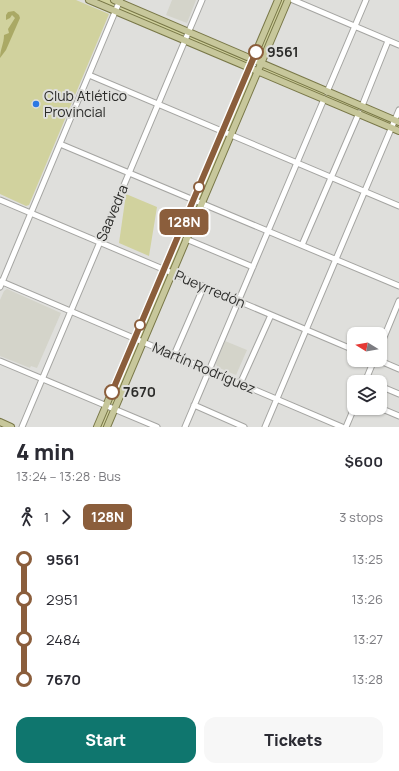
<!DOCTYPE html>
<meta charset="utf-8">
<style>
:root{--surface:#fff;--page:#f7f7f7;--text:#2b2b33;--muted:#7c7c81;--accent:#0f766e}
body{margin:0;font-family:Manrope,sans-serif;background:var(--page);color:var(--text);height:100vh;display:flex;flex-direction:column;font-size:15px;white-space:nowrap}
*{box-sizing:border-box;margin:0}
p{font-size:13px;color:var(--muted)}
.icon{flex:none;width:22px;height:22px;fill:none;stroke:currentColor;stroke-width:2;stroke-linecap:round;stroke-linejoin:round}
.map{position:relative;height:427px;overflow:hidden}
.sheet{display:flex;flex-direction:column;background:var(--surface);flex:1}
.sheet>*{flex:none}
.badge{padding:0 8px;border-radius:6px;font-size:14px;line-height:26px}
.needle{width:26px;rotate:281deg}
.buttons{position:absolute;left:347px;top:327px;display:grid;gap:8px}
.buttons a{display:grid;place-items:center;width:40px;height:40px;border-radius:8px;background:var(--surface);box-shadow:0 1px 3px #0004;font-size:20px}
.map>.badge{position:absolute;translate:-50% -50%;box-shadow:0 0 0 2px #fff}
.legs{display:flex;align-items:center;gap:6px;height:44px;padding:0 16px;font-size:13px}
.legs p{margin-inline-start:auto}
.headline{display:flex;align-items:center;justify-content:space-between;height:68px;padding:0 16px}
h1{font-size:22px;font-weight:800;line-height:30px}
.primary-button{display:flex;gap:8px;margin-top:auto;padding:8px 16px}
.primary-button a{flex:1;height:46px;border-radius:12px;background:var(--accent);color:#fff;font-size:16px;font-weight:800;line-height:46px;text-align:center}
.primary-button a+a{background:var(--page);color:var(--text)}
ul{padding:0 16px;list-style:none}
li{display:flex;align-items:center;gap:14px;height:40px;font-size:15px}
li i{display:grid;place-items:center;width:6px;height:100%;margin:0 5px;background:currentColor}
li i::after{content:'';width:10px;height:10px;margin:-5px;border:3px solid;border-radius:50%;background:var(--surface)}
li p{margin-inline-start:auto}
li:first-child i{background:linear-gradient(#0000 50%,currentColor 0)}
li:last-child i{background:linear-gradient(currentColor 50%,#0000 0)}
.map>svg:first-child{display:block}
.built{fill:#d4d4ca}
.green{fill:#d1d29e;fill-rule:evenodd}
.water{fill:#aaa965}
.lines{fill:none;stroke-linecap:round;stroke-linejoin:round}
.minor-casing{stroke:#a5a5a2;stroke-width:7}
.major-casing{stroke:#797848;stroke-width:8}
.minor{stroke:#fff;stroke-width:5}
.major{stroke:#c7c79b;stroke-width:6}
.line-1-casing{stroke:#fff;stroke-width:9}
.line-1{stroke:#8b5e3c;stroke-width:6}
.stop-1-dot{fill:#fff;stroke:#8b5e3c;stroke-width:2}
.poi-dot{fill:#2c78e4;stroke:#dfdfdc;stroke-width:1.5}
.labels{text-anchor:middle;stroke-width:4;stroke-linejoin:round;paint-order:stroke}
.stop-label{font-size:14px;font-weight:bold;fill:#2c2c2a;stroke:#dfdfdc;text-anchor:start}
.poi-label{font-size:14px;fill:#2c2c2a;stroke:#dfdfdc;text-anchor:start}
.street-label{font-size:14px;fill:#2c2c2a;stroke:#dfdfdc}
</style>
<div class="map">
<svg width="399" height="427" viewBox="0 0 399 427">
<rect width="100%" height="100%" fill="#dfdfdc"/>
<path class="built" d="M172,0H196L187,23L166,15Z
M7,289L61,313L37,368L31,366L30,368L0,356V300L4,291Z
M225,341L247,350L236,375L217,367L216,363Z"/>
<path class="green" d="M0,0H76L109,14L29,205L26,206L0,194Z
M89,0H114L252,60L278,0H288L261,64L399,122V131L258,71L107,427H97L249,68ZM252,60L261,64L258,71L250,67Z
M126,194L157,207L149,256L119,243Z"/>
<path class="water" d="M14,11L19,15L20,18L6,50L0,58C0,49 4,44 4,35L9,33L8,29L15,18L12,15L10,18L6,20V15L8,12Z"/>
<g class="lines">
<g class="minor-casing">
<path id="minor" d="M293,0L399,45
M89,75L399,206
M327,92L366,0
M362,106L388,41
M60,144L399,286
M0,200L354,350
M186,239L253,267
M302,245L359,113
M0,281L342,427
M0,287L120,0
M380,347L399,301
M174,355L204,286
M378,360L399,369
M0,361L157,427
M365,382L374,360
M240,384L271,315
M380,386L399,394
M194,405L244,427
M380,408L399,416
M22,427L202,0
M185,427L324,99
M265,427L399,110
M346,427L354,408"/>
</g>
<g class="major-casing">
<path id="major" d="M89,0L399,131
M114,0L399,122
M0,422L11,427
M97,427L278,0
M107,427L288,0"/>
</g>
<use href="#minor" class="minor"/>
<use href="#major" class="major"/>
</g>
<g class="lines">
<g class="line-1-casing">
<path id="line-1" d="M112,392L256,52"/>
</g>
<use href="#line-1" class="line-1"/>
</g>
<g class="stop-1-dot">
<circle cx="256" cy="52" r="7"/>
<circle cx="199" cy="187" r="5"/>
<circle cx="140" cy="325" r="5"/>
<circle cx="112" cy="392" r="7"/>
</g>
<circle class="poi-dot" cx="36" cy="104" r="4"/>
<g class="labels">
<g class="stop-label">
<text x="267" y="57">9561</text>
<text x="123" y="397">7670</text>
</g>
<g class="poi-label">
<text x="44" y="101">Club Atlético<tspan x="44" dy="16">Provincial</tspan></text>
</g>
<g class="street-label">
<text transform="translate(112 213) rotate(-67)" y="5">Saavedra</text>
<text transform="translate(210 289) rotate(23)" y="5">Pueyrredón</text>
<text transform="translate(204 368) rotate(23)" y="5">Martín Rodríguez</text>
</g>
</g>
</svg>
<div class="buttons">
<a><svg class="needle" viewBox="-14 -14 28 28"><path d="M0-13l5 13h-10z" fill="#e53935"/><path d="M0 13l5-13h-10z" fill="#7c7c81"/></svg></a>
<a><svg class="icon" aria-label="layers" viewBox="0 0 24 24"><path d="M12 4l9 5-9 5-9-5zM3 14l9 5 9-5"/></svg></a>
</div>
<b class="badge" style="left:184px;top:222px;background:#8b5e3c;color:#fff">128N</b>
</div>
<section class="sheet">
<div class="headline"><div><h1>4 min</h1><p>13:24 – 13:28 · Bus</p></div><b>$600</b></div>
<div class="legs"><svg class="icon" aria-label="walk" viewBox="0 0 24 24"><circle cx="13" cy="4" r="2"/><path d="M13 8l-2 6 4 7M11 14l-3 7M7 12l3-4h3l4 4"/></svg>1<svg class="icon" aria-label="forward" viewBox="0 0 24 24"><path d="M9 5l7 7-7 7"/></svg><b class="badge" style="background:#8b5e3c;color:#fff">128N</b><p>3 stops</p></div>
<ul>
<li><i style="color:#8b5e3c"></i><b>9561</b><p>13:25</p></li>
<li><i style="color:#8b5e3c"></i><span>2951</span><p>13:26</p></li>
<li><i style="color:#8b5e3c"></i><span>2484</span><p>13:27</p></li>
<li><i style="color:#8b5e3c"></i><b>7670</b><p>13:28</p></li>
</ul>
<div class="primary-button"><a>Start</a><a>Tickets</a></div>
</section>
